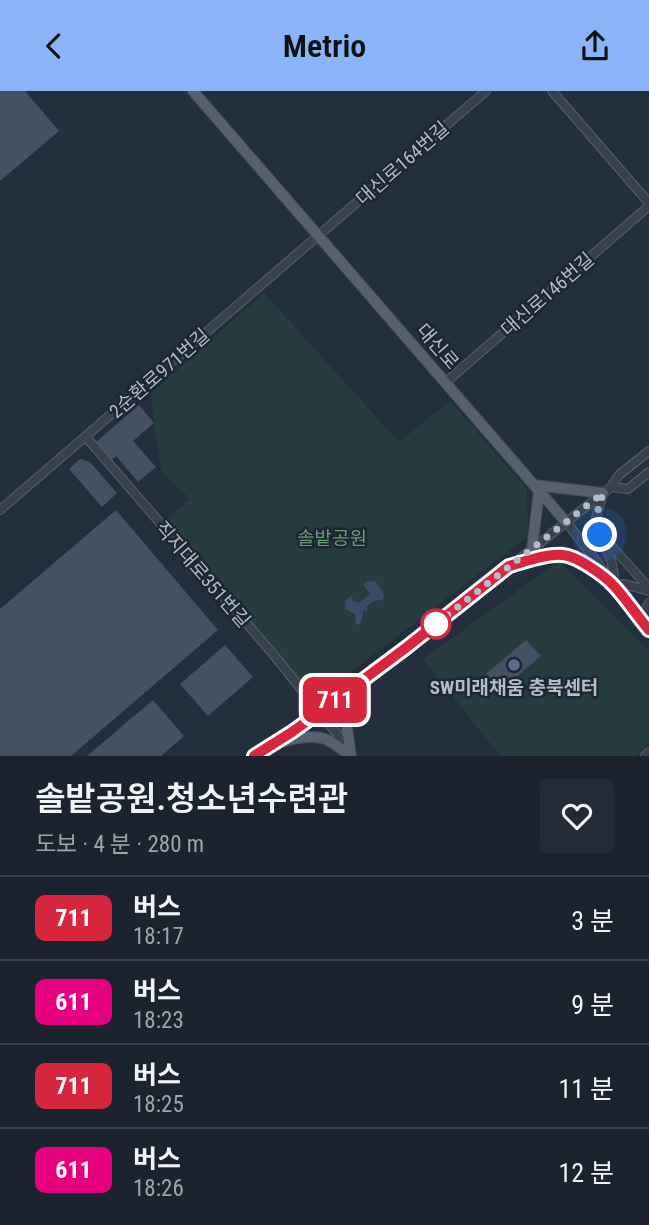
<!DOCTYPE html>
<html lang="ko">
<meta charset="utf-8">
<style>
:root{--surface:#1b232e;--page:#242b36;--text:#f1f3f6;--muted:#a0a4aa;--line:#39404a;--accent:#8ab4f8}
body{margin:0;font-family:"Roboto Condensed","Noto Sans KR",sans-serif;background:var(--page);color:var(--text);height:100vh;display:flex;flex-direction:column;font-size:26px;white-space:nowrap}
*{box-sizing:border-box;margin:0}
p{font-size:23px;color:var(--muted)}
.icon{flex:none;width:38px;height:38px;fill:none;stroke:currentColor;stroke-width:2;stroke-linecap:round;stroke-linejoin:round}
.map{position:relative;height:665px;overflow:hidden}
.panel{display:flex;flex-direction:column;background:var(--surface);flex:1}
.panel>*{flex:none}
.badge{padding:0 14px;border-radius:10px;font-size:24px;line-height:46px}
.you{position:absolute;width:35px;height:35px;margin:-18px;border:5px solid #fff;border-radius:50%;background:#1a73e8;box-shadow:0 0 0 10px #1a73e833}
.map>.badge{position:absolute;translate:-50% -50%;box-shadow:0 0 0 4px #fff}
.round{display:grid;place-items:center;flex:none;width:74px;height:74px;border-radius:7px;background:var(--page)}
.head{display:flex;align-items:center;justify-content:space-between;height:119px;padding:0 35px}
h1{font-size:33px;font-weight:600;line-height:52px}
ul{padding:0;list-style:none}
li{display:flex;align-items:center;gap:21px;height:84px;padding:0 35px;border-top:2px solid var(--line)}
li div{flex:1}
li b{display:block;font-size:26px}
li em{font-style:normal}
li .badge{min-width:77px;font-weight:700;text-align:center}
header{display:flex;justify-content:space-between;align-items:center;height:91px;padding:0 35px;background:var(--accent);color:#111;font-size:32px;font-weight:600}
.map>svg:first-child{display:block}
.green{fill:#263c3f}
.water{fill:#394c67}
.building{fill:#455162}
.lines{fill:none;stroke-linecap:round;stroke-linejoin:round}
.minor-casing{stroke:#565f6c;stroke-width:10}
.major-casing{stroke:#414a57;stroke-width:12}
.minor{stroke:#38414e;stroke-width:8}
.major{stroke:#56606e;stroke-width:10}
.line-casing{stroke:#fff;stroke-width:16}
.line{stroke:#d7263d;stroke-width:10}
.walk{stroke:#b4bcc9;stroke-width:7;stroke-dasharray:0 12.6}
.stop-dot{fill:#fff;stroke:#d7263d;stroke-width:3.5}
.service-dot{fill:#5c6f8a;stroke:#1d2633;stroke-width:2.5}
.labels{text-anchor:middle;stroke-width:5;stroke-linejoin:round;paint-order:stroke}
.street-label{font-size:19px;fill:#b4bcc9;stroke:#1d2633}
.park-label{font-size:19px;fill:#6b9a76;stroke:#1d2633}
.poi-label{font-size:19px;font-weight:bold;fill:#b4bcc9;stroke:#1d2633}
</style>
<header><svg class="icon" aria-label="back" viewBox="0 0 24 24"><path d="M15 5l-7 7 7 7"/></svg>Metrio<svg class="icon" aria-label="share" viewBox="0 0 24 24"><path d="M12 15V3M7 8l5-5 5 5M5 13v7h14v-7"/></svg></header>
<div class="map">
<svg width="649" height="665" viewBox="0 0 649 665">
<rect width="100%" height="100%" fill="#242f3e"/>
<path class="green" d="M264,202L399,351L450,310L527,398L528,445L335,593L302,592L164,430L190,408L161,380L150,303Z
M559,470L649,559V652L637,665H500L423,568Z"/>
<path class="water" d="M369,490L376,491L383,501L384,508C376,510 367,510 367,520H363L362,529L359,534L356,533L355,523L345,518L346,512L344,511L352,504L353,510L359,512L370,503L363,494Z"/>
<path class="building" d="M0,0H25L59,40L0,90Z
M139,314L154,332L133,350L156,376L138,391L116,365L112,369L96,351Z
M80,368L90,371L117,402L102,416L69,378Z
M116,419L218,539L71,665H0V518Z
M526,549L541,565L501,599L486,583Z
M225,554L253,586L208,625L180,593Z
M153,609L184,645L161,665H87Z"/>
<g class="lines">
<g class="minor-casing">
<path id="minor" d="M552,0L649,112
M446,291L649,115
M86,346L273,563L338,644L348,661
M611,396L628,398L649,381
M603,402L596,426V432C603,454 616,470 614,495
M0,419L486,0
M566,431C595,466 619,505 649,539
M606,449L649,497
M517,473C531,469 551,461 567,464C584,467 600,484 614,495L624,493L649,500
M649,512L645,520L649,528
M254,665L292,641L407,556L611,396L619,384L649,360
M645,665L649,661"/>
</g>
<g class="major-casing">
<path id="major" d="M193,0L566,431
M534,394L603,402
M532,458L539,400
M273,653C288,649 310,643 325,648C334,651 342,659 350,665
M351,665L347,637L348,622L369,584"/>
</g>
<use href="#minor" class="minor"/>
<use href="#major" class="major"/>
</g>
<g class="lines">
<g class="line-casing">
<path id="line" d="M254,665L292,641L320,621L407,556L509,475C524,471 548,462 563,464C577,465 605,485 614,495C627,509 637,525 649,539"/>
</g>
<use href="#line" class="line"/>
<path class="walk" d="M436,533L427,540L603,402C598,419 594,427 600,444"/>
</g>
<circle class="stop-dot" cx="436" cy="533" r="14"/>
<circle class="service-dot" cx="514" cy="574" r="7"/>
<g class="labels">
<g class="street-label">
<text transform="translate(402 72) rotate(-41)" y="7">대신로164번길</text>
<text transform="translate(547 203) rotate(-41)" y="7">대신로146번길</text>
<text transform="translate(438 255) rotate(49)" y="7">대신로</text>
<text transform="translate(159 282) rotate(-41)" y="7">2순환로971번길</text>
<text transform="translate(203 483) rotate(49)" y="7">직지대로351번길</text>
</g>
<g class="park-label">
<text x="332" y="454">솔밭공원</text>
</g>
<g class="poi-label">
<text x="514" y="603">SW미래채움 충북센터</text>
</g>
</g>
</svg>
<div class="you" style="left:600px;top:444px"></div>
<b class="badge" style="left:335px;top:609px;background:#d7263d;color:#fff">711</b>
</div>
<section class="panel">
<div class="head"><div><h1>솔밭공원.청소년수련관</h1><p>도보 · 4 분 · 280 m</p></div><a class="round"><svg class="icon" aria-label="heart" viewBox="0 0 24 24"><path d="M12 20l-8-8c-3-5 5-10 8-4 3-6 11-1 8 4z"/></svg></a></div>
<ul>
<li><span class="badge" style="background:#d7263d;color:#fff">711</span><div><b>버스</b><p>18:17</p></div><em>3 분</em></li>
<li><span class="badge" style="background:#e6007e;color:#fff">611</span><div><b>버스</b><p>18:23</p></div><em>9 분</em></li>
<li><span class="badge" style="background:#d7263d;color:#fff">711</span><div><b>버스</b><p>18:25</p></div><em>11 분</em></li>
<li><span class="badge" style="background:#e6007e;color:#fff">611</span><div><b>버스</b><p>18:26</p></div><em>12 분</em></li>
</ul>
</section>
